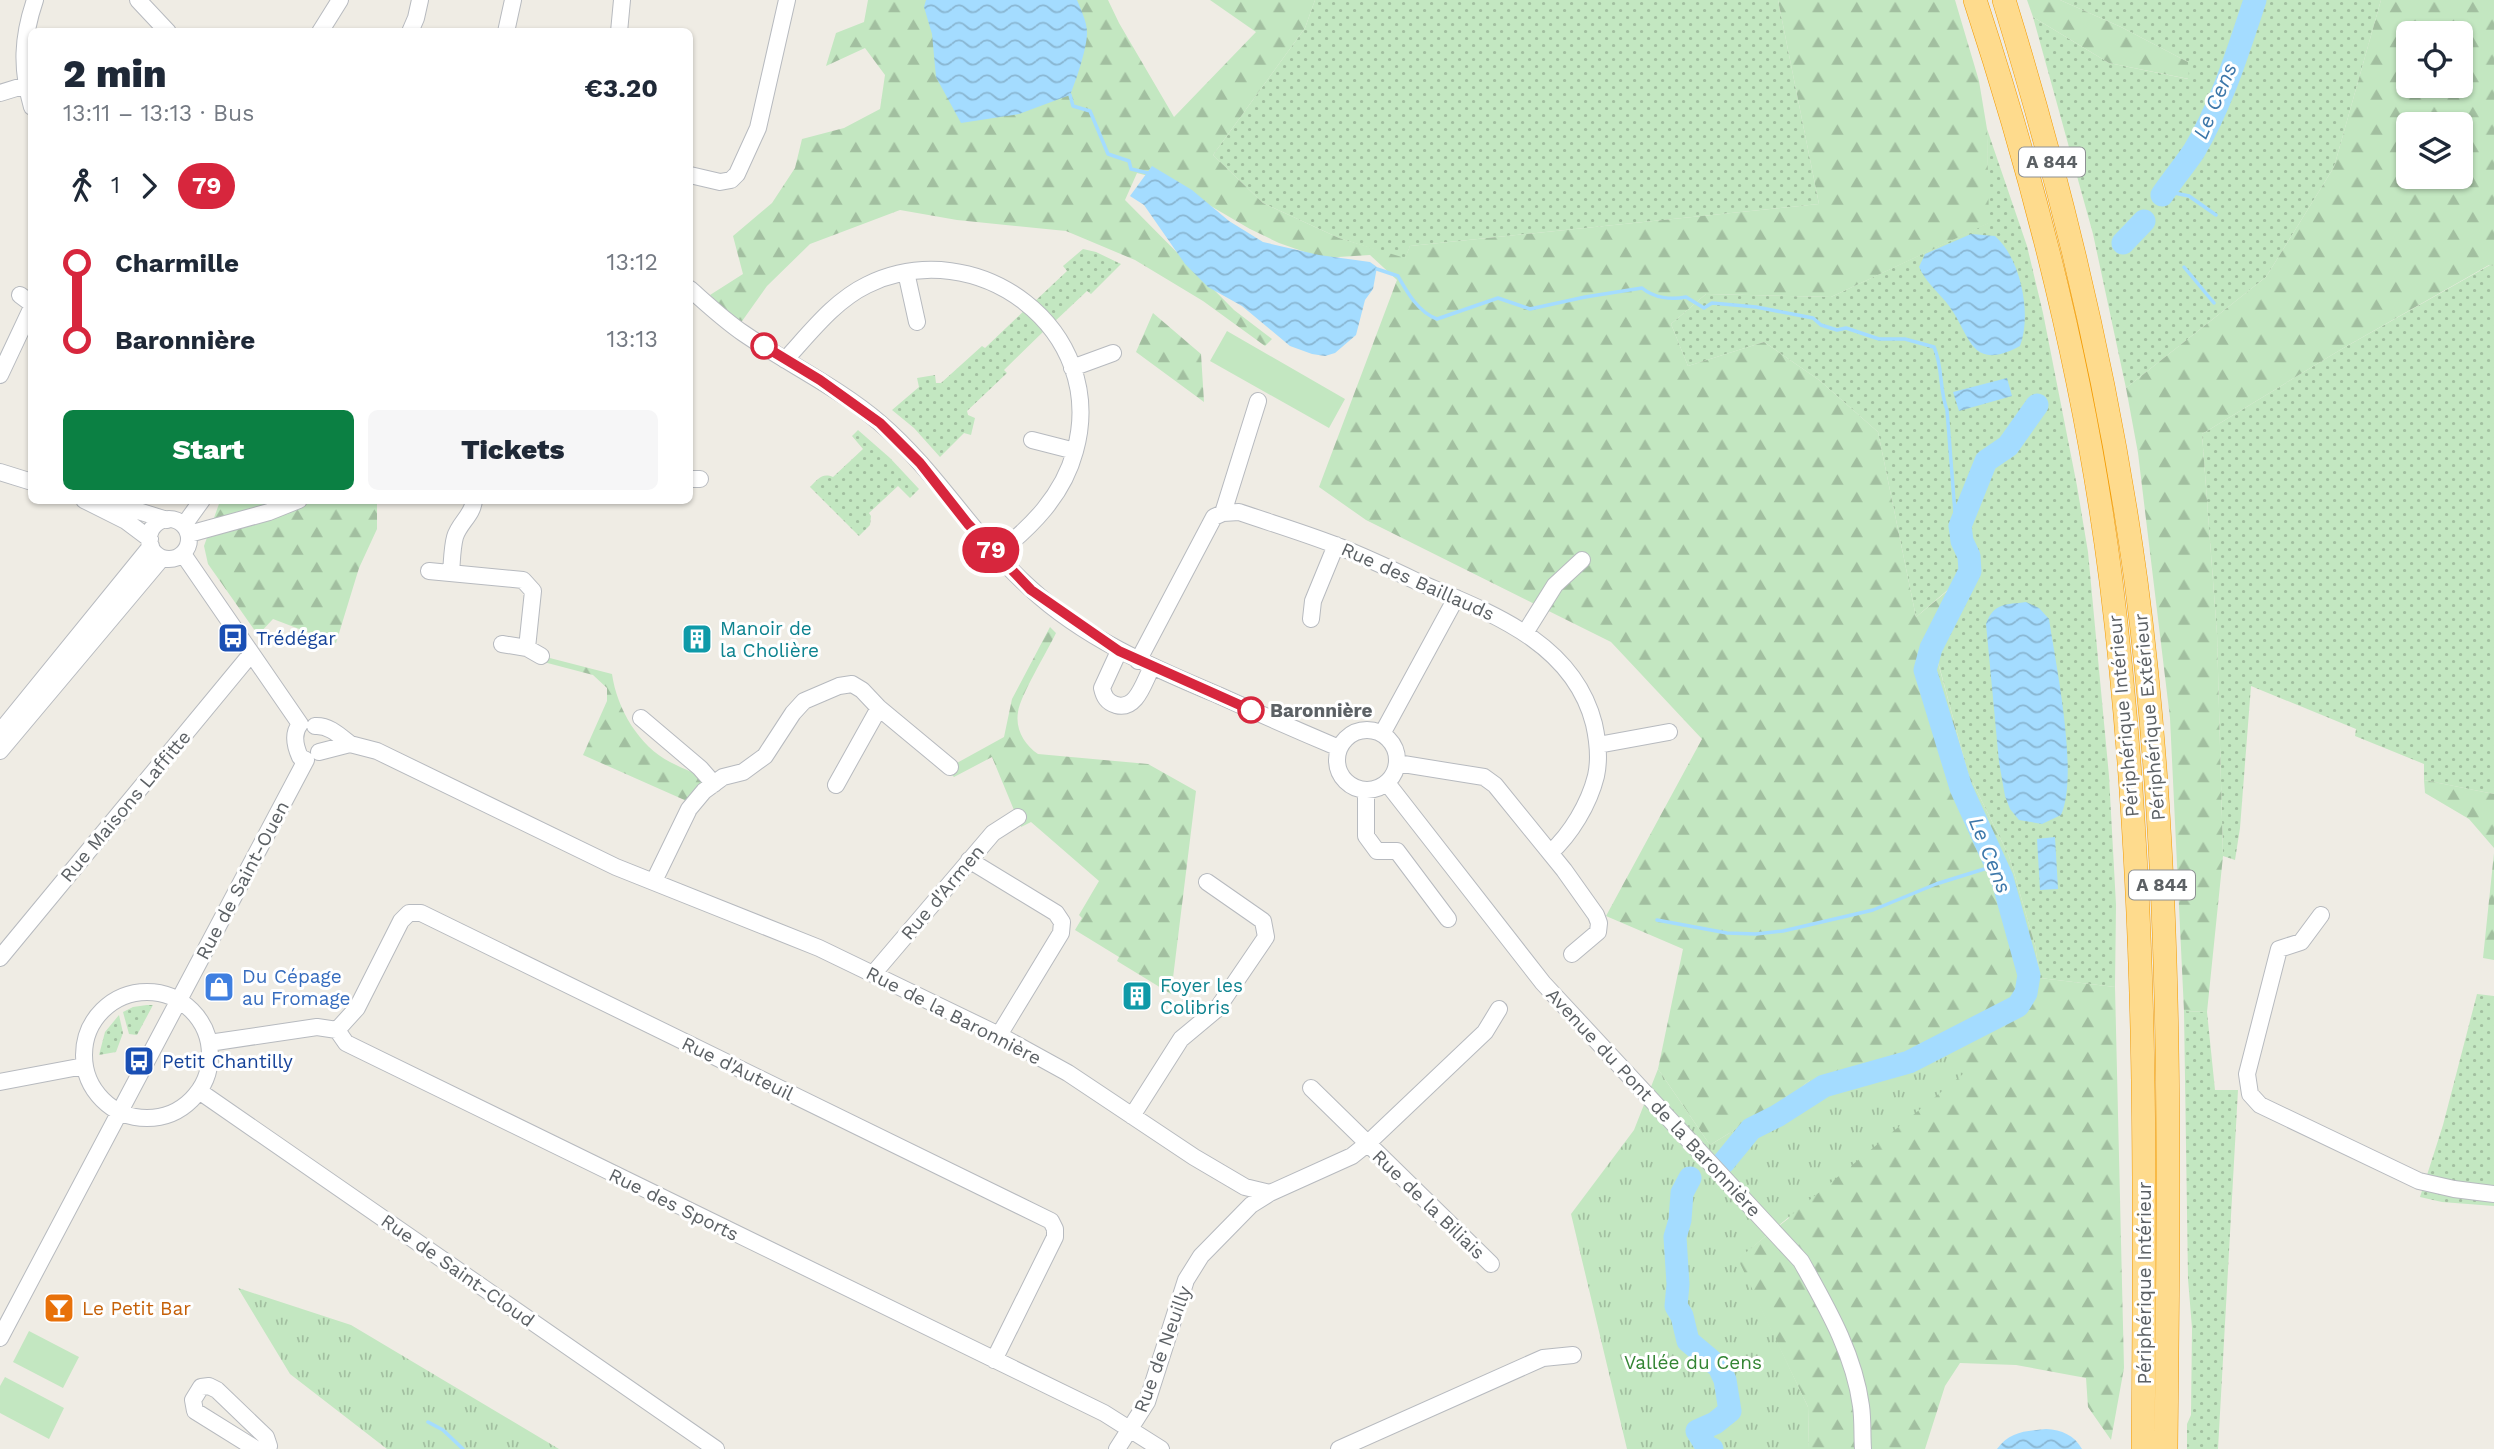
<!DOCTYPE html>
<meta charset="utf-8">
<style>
:root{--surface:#fff;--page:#f6f6f7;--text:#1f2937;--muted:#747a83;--accent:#0b8043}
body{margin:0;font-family:"Work Sans",sans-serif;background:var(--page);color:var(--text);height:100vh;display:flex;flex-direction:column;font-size:26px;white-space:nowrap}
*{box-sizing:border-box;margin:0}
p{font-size:23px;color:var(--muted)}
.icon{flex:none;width:38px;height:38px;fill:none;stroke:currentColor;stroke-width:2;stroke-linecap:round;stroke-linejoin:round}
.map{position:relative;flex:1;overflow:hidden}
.sheet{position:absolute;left:28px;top:28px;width:665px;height:476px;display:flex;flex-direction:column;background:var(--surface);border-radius:10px;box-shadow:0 2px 5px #0004}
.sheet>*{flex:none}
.badge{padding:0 14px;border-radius:23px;font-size:24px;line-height:46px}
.buttons{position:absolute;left:2396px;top:21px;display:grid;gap:14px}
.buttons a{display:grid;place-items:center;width:77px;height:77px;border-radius:10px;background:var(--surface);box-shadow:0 2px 5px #0004;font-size:35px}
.map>.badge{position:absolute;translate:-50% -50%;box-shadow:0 0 0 4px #fff}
.legs{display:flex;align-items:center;gap:10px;height:77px;padding:0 35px;font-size:23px}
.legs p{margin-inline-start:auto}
.summary{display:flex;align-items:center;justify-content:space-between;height:119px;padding:0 35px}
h1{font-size:38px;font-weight:800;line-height:52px}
.action{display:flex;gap:14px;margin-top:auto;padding:14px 35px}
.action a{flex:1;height:80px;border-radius:10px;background:var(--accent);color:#fff;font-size:28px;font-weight:800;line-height:80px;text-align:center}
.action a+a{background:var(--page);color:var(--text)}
ul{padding:0 35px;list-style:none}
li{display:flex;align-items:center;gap:24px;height:77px;font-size:26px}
li i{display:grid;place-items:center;width:10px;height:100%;margin:0 9px;background:currentColor}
li i::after{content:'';width:18px;height:18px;margin:-9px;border:5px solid;border-radius:50%;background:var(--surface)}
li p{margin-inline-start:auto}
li:first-child i{background:linear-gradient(#0000 50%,currentColor 0)}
li:last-child i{background:linear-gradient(currentColor 50%,#0000 0)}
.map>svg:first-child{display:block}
.grass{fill:url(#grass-dots)}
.forest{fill:url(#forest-firs);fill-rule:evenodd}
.park{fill:url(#park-tufts)}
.pitch{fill:#c3e7c1}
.water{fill:url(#water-waves)}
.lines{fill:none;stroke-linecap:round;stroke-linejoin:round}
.stream{stroke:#a4dcff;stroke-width:3.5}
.river{stroke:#a4dcff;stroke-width:23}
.minor-casing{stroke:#b7babf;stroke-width:18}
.highway-casing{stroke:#f39a00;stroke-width:24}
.minor{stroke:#fff;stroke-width:16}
.highway{stroke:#fedb8d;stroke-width:23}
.line-1-casing{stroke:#fff;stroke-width:16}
.line-1{stroke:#d7263d;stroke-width:10}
.stop-1-dot{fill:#fff;stroke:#d7263d;stroke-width:3.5}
.labels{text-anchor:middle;stroke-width:6;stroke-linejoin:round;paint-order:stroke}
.shield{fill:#fff;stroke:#8d9093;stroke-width:2}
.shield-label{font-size:18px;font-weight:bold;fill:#5c6165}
.street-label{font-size:19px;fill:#5c6165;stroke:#fff}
.culture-label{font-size:19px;fill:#0d838f;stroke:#fff;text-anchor:start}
.transit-label{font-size:19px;fill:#164399;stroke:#fff;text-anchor:start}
.stop-label{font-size:19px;font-weight:bold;fill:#5c6165;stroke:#fff;text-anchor:start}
.shop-label{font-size:19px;fill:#366cbe;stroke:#fff;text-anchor:start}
.food-label{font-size:19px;fill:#c56008;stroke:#fff;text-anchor:start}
.park-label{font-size:19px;fill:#348534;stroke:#fff}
.water-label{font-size:21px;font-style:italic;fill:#3d78aa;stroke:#fff}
</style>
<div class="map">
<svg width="2494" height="1449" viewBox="0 0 2494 1449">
<defs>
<pattern id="grass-dots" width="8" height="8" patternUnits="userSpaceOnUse" patternTransform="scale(1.75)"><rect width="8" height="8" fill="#c3e7c1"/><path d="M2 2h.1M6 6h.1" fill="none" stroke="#a2bfa0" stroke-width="1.8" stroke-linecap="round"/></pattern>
<pattern id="forest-firs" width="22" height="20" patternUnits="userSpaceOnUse" patternTransform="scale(1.75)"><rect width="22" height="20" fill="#c3e7c1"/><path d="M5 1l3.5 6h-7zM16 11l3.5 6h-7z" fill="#a2bfa0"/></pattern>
<pattern id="park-tufts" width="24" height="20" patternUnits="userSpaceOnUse" patternTransform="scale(1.75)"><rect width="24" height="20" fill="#c3e7c1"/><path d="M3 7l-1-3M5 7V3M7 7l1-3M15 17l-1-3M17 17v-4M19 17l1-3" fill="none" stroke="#a2bfa0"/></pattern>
<pattern id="water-waves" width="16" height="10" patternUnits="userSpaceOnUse" patternTransform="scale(1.75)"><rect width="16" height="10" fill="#a4dcff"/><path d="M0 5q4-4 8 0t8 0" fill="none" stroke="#89b6d2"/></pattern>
</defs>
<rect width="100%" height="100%" fill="#efece4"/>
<path class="grass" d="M1315,0H1778L1819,204L1410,246L1405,259L1339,238L1263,203L1213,155L1305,28Z
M2060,0H2381L2334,167L2266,277L2126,388L2093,234L2033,17L2109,63L2188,79V62L2121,27Z
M1987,129L2027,246L2043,313L2077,486L2088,552L2109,776L2116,905L2115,987L2040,978L2035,945L2009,856L1968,773L1937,658L1954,616L1950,588L1916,617L1878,432L1819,380L1764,342L1688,366L1671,324L1706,294L1831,297L1988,223Z
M1083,249L1096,252L1121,264L1091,294L1087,291L1052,324L1032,304L1067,271L1063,266Z
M2490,265L2494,266V794L2424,780V764L2355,736L2356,729L2251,686L2240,828L2235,860L2223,856L2217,634L2202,434L2340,350Z
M1027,308L1047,328L1004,370L1007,373L967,411L968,415L975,418L971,435L964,433L940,457L914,428L892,410L919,387L917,378L935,375L936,383H941L982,346L985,348Z
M858,430L890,458L919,489L910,498L898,486L869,513L871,516L870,525L859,536L810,487C817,480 822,472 833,477L863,449L852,436Z
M2477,994L2494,996V1206L2442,1202L2420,1197L2443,1125Z
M147,1005H153L137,1035L129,1034L123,1012L133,1007Z
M2184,1011L2207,1012L2215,1090H2238L2218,1449H2187V1424L2191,1415L2192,1328L2188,1279Z
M119,1015L123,1033L116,1052L99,1055L105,1032Z"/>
<path class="forest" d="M868,0H1108L1119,23L1174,117L1256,32L1210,0H1315L1305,28L1213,155L1263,203L1339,238L1405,258L1410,246L1819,204L1778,0H1955L1979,81L1987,129L1989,223L1831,297L1706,294L1671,324L1688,366L1764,342L1819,380L1878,432L1916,617L1951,588L1954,616L1937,659L1968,773L2009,856L2035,945L2040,978L2115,987L2124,1368L2111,1440L2088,1407L2086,1378L2016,1365L1960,1363L1945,1386L1925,1449H1809L1808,1407L1737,1259L1789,1218L1810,1080L1792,1095L1710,1145L1658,1069L1683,949L1606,916L1702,739L1611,642L1366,520L1319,487L1397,280L1370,255L1322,258L1279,243L1250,229L1168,181L1137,173L1125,200L1234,310L1272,339L1265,346L1203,301L1135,260L1066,231L957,220L900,210L810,244L767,286L740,324L710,295L743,274L733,236L772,203L795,168L802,139L844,128L880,109L885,75L865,48L826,66L836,33L864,22Z
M2027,0H2060L2121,27L2188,62L2189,79L2109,63L2033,17Z
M2381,0H2494V266L2489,265L2340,350L2202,434L2217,634L2223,856L2207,1012L2184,1011L2170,718L2138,453L2126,388L2266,277L2334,167ZM2408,33H2460V86H2408ZM2408,124H2460V177H2408Z
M1153,313L1201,354L1204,402L1136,352Z
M220,501H377V529L359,568L336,643L273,619L258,635L208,564L204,546Z
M1050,627L1056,633C1048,650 1020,696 1018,712C1015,730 1025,745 1038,754L1148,764L1196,791L1171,994L1117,961L1119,957L1075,930L1082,918L1079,915L1099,881L1031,822L1021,827L992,757L954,777L946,769L1004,737L1012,699Z
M542,656L612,674C617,709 639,746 670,762C685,770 699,774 714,784L689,802L583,755L607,701V688L593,675L536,660Z
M2424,780L2494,794V848L2469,819L2425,793Z
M2494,853V960L2483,958Z"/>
<path class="park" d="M1953,1049L1963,1074L1738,1259L1808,1407L1809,1449H1627L1571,1214L1634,1130L1658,1069L1710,1145L1792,1095L1810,1080Z
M238,1288L351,1325L559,1449H387L290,1374Z"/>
<path class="pitch" d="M1227,331L1345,399L1329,428L1210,361Z
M29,1331L79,1357L63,1388L13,1362Z
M5,1377L64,1408L49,1439L0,1413V1386Z"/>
<path class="water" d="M926,0H1077C1081,10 1087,22 1087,33C1087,48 1076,81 1070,95L1019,114L961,123L936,77L932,34L924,7Z
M1152,166L1192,190L1229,221L1263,242L1319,255L1370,262L1377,267L1373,289L1365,300L1356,335L1335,353L1325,356L1312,354L1290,346L1242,306L1208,287L1185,264L1144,205L1130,196Z
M1971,234L1995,236C2021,259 2032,314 2020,346C1968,374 1971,332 1946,302C1935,289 1926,282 1919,267L1925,254Z
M2007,378L2012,396L1959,411L1953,392Z
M2026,602L2039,608L2049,619C2056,666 2079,775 2061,815L2042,824L2019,820L2010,809L2005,796L1999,762L1986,624C1994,602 2006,605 2026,602Z
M2055,837L2058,889L2040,890L2037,839Z
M2046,1429C2062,1430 2074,1435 2082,1449H1997C2010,1431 2026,1431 2046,1429Z"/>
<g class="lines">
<path class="stream" d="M1070,95L1073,106L1090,111L1108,154L1129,161L1131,169L1148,173
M2165,191L2189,196L2216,215
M2184,267L2214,303
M1377,269L1398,276C1407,292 1418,312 1437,319L1498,298L1530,309L1585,297L1642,288C1654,298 1671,300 1686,297L1704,308L1712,303L1756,307L1813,318L1821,325L1837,330L1846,328L1879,339H1905L1934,347C1943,367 1939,389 1947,410L1955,513L1960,526
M1657,920L1727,933L1756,934L1783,931L1873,910L1936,884L1997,865
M428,1422L443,1430L463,1449"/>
<path class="river" d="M2162,195C2172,180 2184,166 2194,151C2222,104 2238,51 2255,0
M2123,243L2144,221
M1724,1162L1751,1129L1777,1116L1824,1086L1909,1062L2018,1006L2026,993L2029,975L2002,878L1961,788L1925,670L1931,648L1970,571L1969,556L1962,541L1960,526L1986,461L2008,446L2037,405
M1690,1178L1682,1193L1680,1220L1675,1237L1678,1284L1676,1306L1682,1316L1688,1341L1719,1367L1725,1380L1730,1411L1715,1423L1697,1431L1707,1447L1712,1449"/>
<g class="minor-casing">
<path id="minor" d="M138,0L168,32
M320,32L340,0
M410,32L416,18L420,0
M506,32L513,0
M619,32L622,0
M0,93L26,85
M32,107C21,68 22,38 35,0
M690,175L720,182L731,180L737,174L758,128L787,0
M906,272L917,322
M690,289C707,304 724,320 743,333C788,364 838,387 880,423C937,472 974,538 1030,588C1084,638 1151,667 1218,695C1258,713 1299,731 1339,748
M20,295L32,304
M785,360C810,333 834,301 867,285C977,231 1109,330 1075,451C1063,496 1031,527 996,555
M1072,368L1113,353
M0,375L32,307
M1032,440L1075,451
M0,472L32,482
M690,479H700
M84,500L126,521L150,539
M103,500L167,520
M1223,513L1258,401
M149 539a20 20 0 1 1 40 0a20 20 0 1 1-40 0Z
M184,525L202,500
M189,534L269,512L299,500
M183,554L300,724
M429,571L523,580L533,591L527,648L541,656
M451,573C452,562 452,548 455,537C459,523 473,515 474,500
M1311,619L1313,601L1336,545
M1525,633L1555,585L1582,560
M502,644L527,648
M1119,651L1102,688C1104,697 1107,702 1116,705C1137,711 1144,681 1152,667
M1138,661L1214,517L1223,513L1239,512C1271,523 1304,533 1335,545C1363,556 1391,569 1418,582C1488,612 1573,641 1594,724C1598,742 1600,758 1596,776C1589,804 1571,834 1550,853
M641,718L700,768L714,784
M300,724C292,734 295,746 300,757L306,760
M315,726C329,725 340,736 350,744L319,752
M1337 760a30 30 0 1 1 60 0a30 30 0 1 1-60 0Z
M0,732L151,546
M1382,734L1456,598
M350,744L377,751L616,867L819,948L999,1035L1068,1073L1194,1157L1245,1187L1270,1193L1352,1156L1367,1144L1485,1032L1499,1009
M1598,745L1669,732
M0,751L162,558
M1397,763L1484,777L1495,785L1564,870L1596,915L1599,923L1598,932L1572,954
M1387,783L1543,983L1801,1261C1826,1306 1854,1353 1861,1406C1863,1420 1862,1435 1863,1449
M836,785L879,708
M1366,790V836L1377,851H1397L1448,919
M969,860L1056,913L1062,922L1061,933L999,1035
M654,881L689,809L704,791L723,777L743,772L765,756L793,713L804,701L839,686L852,684L862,690L879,708L950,767
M2321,915L2301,942L2279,949L2247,1074L2250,1094L2260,1105L2419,1181L2454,1189L2494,1194
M0,958L251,654
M873,974L993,833L1018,817
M84 1055a63 63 0 1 1 126 0a63 63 0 1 1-126 0Z
M337,1030L357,1008L401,921L409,913H421L1051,1221L1055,1229V1237L994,1360
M209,1043L317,1027L337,1030L346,1043L1104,1413L1161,1449
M0,1082L84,1066
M1311,1088L1491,1264
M199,1091L716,1449
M1132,1116L1181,1039L1217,1009L1266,937L1263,921L1207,882
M0,1338L306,760
M256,1449L195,1411L193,1400L201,1387L209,1386L217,1390L266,1437L269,1446L267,1449
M1117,1449L1147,1402L1186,1280L1201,1256L1251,1205L1270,1193
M1339,1449L1543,1358L1573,1355"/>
</g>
<g class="highway-casing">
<path id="highway" d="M1975,0C2037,189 2086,383 2111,581C2147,869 2146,1159 2143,1449
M2004,0C2063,191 2109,383 2136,581C2174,869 2169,1159 2166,1449"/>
</g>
<use href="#minor" class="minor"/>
<use href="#highway" class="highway"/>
</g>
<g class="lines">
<g class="line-1-casing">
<path id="line-1" d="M764,346L820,380L880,423L920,463L968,524L1031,590L1119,651L1251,710"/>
</g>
<use href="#line-1" class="line-1"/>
</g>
<defs>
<g id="bus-square" transform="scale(1.575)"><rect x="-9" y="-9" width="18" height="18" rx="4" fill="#1a4fb4" stroke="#fff"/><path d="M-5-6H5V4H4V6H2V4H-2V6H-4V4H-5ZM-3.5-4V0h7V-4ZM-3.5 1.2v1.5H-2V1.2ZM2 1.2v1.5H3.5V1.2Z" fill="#fff"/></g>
<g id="building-square" transform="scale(1.575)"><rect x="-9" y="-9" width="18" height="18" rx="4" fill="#0f9aa8" stroke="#fff"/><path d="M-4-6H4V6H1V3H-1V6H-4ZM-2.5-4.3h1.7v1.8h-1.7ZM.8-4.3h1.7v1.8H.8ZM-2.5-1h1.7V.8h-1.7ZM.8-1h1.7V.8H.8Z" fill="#fff"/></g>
<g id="shop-square" transform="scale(1.575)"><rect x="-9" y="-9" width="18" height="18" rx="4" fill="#3f7fe0" stroke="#fff"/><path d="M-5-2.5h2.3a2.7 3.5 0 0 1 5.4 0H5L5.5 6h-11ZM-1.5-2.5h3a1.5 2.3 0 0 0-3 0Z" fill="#fff"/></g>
<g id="bar-square" transform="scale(1.575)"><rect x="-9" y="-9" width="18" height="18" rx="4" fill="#e8710a" stroke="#fff"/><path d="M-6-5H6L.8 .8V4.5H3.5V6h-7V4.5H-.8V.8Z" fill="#fff"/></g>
</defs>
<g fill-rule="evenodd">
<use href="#bus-square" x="233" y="638"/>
<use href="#building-square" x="697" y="639"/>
<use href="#shop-square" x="219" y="987"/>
<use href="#building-square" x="1137" y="996"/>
<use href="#bus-square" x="139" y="1061"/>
<use href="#bar-square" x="59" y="1308"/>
</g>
<g class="stop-1-dot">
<circle cx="764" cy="346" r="12"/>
<circle cx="1251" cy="710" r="12"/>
</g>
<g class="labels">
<g class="shield">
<rect x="2019" y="147.5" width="66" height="29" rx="5"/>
<rect x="2129" y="870.5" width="66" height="29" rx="5"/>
</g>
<g class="shield-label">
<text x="2052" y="168">A 844</text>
<text x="2162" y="891">A 844</text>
</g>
<g class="street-label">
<text transform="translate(1418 581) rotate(24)" y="7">Rue des Baillauds</text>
<text transform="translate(2123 716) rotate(-95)" y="7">Périphérique Intérieur</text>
<text transform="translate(2149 717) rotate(-95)" y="7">Périphérique Extérieur</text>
<text transform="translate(125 806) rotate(-50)" y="7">Rue Maisons Laffitte</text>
<text transform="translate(242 880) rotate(-62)" y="7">Rue de Saint-Ouen</text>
<text transform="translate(942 892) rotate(-50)" y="7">Rue d'Armen</text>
<text transform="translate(954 1015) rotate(27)" y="7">Rue de la Baronnière</text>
<text transform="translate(738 1068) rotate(26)" y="7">Rue d'Auteuil</text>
<text transform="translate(1654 1102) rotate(47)" y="7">Avenue du Pont de la Baronnière</text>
<text transform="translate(674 1204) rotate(26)" y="7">Rue des Sports</text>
<text transform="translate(1429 1204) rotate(44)" y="7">Rue de la Biliais</text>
<text transform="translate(458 1270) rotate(35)" y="7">Rue de Saint-Cloud</text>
<text transform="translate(2144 1283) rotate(-90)" y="7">Périphérique Intérieur</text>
<text transform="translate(1162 1349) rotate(-70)" y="7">Rue de Neuilly</text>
</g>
<g class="culture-label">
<text x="720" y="635">Manoir de<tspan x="720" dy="22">la Cholière</tspan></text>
<text x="1160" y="992">Foyer les<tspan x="1160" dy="22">Colibris</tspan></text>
</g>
<g class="transit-label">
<text x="256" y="645">Trédégar</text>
<text x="162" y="1068">Petit Chantilly</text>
</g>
<g class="stop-label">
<text x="1270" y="717">Baronnière</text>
</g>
<g class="shop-label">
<text x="242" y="983">Du Cépage<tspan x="242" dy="22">au Fromage</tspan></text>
</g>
<g class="food-label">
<text x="82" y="1315">Le Petit Bar</text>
</g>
<g class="park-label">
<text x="1693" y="1369">Vallée du Cens</text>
</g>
<g class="water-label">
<text transform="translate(2215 101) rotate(-67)" y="7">Le Cens</text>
<text transform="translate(1990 855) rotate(68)" y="7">Le Cens</text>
</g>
</g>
</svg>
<div class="buttons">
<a><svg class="icon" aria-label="locate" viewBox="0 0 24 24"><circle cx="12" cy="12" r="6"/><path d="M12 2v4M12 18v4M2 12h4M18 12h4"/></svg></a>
<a><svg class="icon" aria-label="layers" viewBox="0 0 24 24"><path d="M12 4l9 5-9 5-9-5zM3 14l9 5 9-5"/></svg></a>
</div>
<b class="badge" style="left:991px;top:550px;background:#d7263d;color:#fff">79</b>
<section class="sheet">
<div class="summary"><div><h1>2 min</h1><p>13:11 – 13:13 · Bus</p></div><b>€3.20</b></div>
<div class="legs"><svg class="icon" aria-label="walk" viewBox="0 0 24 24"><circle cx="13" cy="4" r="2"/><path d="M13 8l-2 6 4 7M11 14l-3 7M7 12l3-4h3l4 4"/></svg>1<svg class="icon" aria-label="forward" viewBox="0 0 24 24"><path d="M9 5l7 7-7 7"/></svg><b class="badge" style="background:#d7263d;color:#fff">79</b></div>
<ul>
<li><i style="color:#d7263d"></i><b>Charmille</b><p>13:12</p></li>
<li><i style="color:#d7263d"></i><b>Baronnière</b><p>13:13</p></li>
</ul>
<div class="action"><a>Start</a><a>Tickets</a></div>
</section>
</div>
